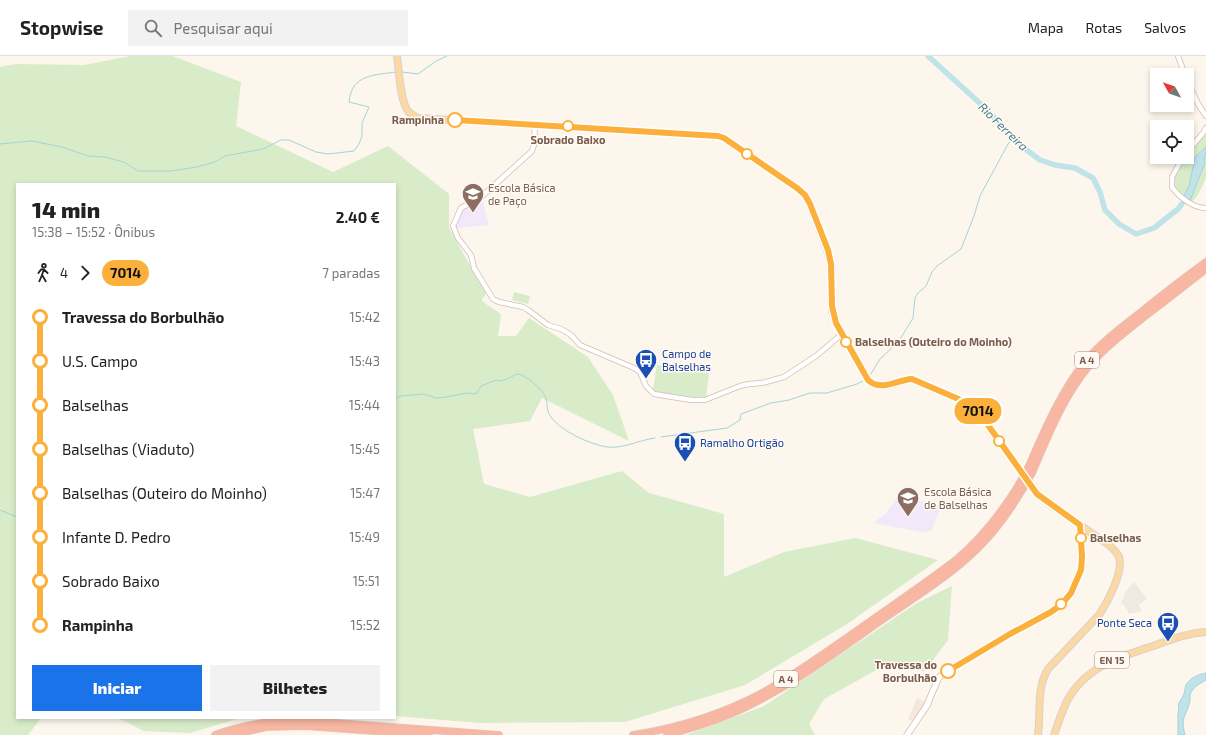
<!DOCTYPE html>
<html lang="pt">
<meta charset="utf-8">
<style>
:root{--surface:#fff;--page:#f2f2f2;--text:#222;--muted:#767676;--line:#e0e0e0;--accent:#1a73e8}
body{margin:0;font-family:"Exo 2",sans-serif;background:var(--page);color:var(--text);height:100vh;display:flex;flex-direction:column;font-size:15px;white-space:nowrap}
*{box-sizing:border-box;margin:0}
p{font-size:13px;color:var(--muted)}
.icon{flex:none;width:22px;height:22px;fill:none;stroke:currentColor;stroke-width:2;stroke-linecap:round;stroke-linejoin:round}
.map{position:relative;flex:1;overflow:hidden}
.sheet{position:absolute;left:16px;top:127px;width:380px;height:536px;display:flex;flex-direction:column;background:var(--surface);border-radius:0px;box-shadow:0 2px 6px #0003}
.sheet>*{flex:none}
.badge{padding:0 8px;border-radius:13px;font-size:14px;line-height:26px}
.needle{width:26px;rotate:310deg}
.buttons{position:absolute;left:1150px;top:12px;display:grid;gap:8px}
.buttons a{display:grid;place-items:center;width:44px;height:44px;border-radius:0px;background:var(--surface);box-shadow:0 2px 6px #0003;font-size:20px}
.map>.badge{position:absolute;translate:-50% -50%;box-shadow:0 0 0 2px #fff}
.legs{display:flex;align-items:center;gap:6px;height:44px;padding:0 16px;font-size:13px}
.legs p{margin-inline-start:auto}
.overview{display:flex;align-items:center;justify-content:space-between;height:68px;padding:0 16px}
h1{font-size:22px;font-weight:800;line-height:30px}
.button{display:flex;gap:8px;margin-top:auto;padding:8px 16px}
.button a{flex:1;height:46px;border-radius:0px;background:var(--accent);color:#fff;font-size:16px;font-weight:800;line-height:46px;text-align:center}
.button a+a{background:var(--page);color:var(--text)}
ul{padding:0 16px;list-style:none}
li{display:flex;align-items:center;gap:14px;height:44px;font-size:15px}
li i{display:grid;place-items:center;width:6px;height:100%;margin:0 5px;background:currentColor}
li i::after{content:'';width:10px;height:10px;margin:-5px;border:3px solid;border-radius:50%;background:var(--surface)}
li p{margin-inline-start:auto}
li:first-child i{background:linear-gradient(#0000 50%,currentColor 0)}
li:last-child i{background:linear-gradient(currentColor 50%,#0000 0)}
header{display:flex;align-items:center;gap:24px;box-sizing:border-box;height:56px;padding:0 20px;background:var(--surface);border-bottom:1px solid var(--line)}
header strong{font-size:19px}
nav{display:flex;gap:22px;margin-inline-start:auto;font-size:14px}
.search{width:280px;height:36px;background:var(--page);display:flex;align-items:center;gap:10px;box-sizing:border-box;padding:0 14px;border-radius:0px;color:var(--muted);font-size:15px}
.map>svg:first-child{display:block}
.residential{fill:#f5e8da}
.industrial{fill:#efe9e4}
.education{fill:#f3e8fa}
.green{fill:#d8ecc9}
.water{fill:#bfe3e8;stroke:#a5d3da}
.lines{fill:none;stroke-linecap:round;stroke-linejoin:round}
.stream{stroke:#a5d3da;stroke-width:1}
.river{stroke:#bfe3e8;stroke-width:5.5}
.tertiary-casing{stroke:#d1beb0;stroke-width:6}
.secondary-casing{stroke:#d6c0b0;stroke-width:7}
.primary-casing{stroke:#dad1cd;stroke-width:8}
.motorway-casing{stroke:#dad1cd;stroke-width:8}
.tertiary{stroke:#fff;stroke-width:4.5}
.secondary{stroke:#fff;stroke-width:5.5}
.primary{stroke:#fbd9a5;stroke-width:6}
.motorway{stroke:#f7b7a3;stroke-width:7}
.motorway-bridge-casing{stroke:#dad1cd;stroke-width:8;stroke-linecap:butt}
.motorway-bridge{stroke:#f7b7a3;stroke-width:7}
.line-1-casing{stroke:#fff;stroke-width:9}
.line-1{stroke:#fbb03b;stroke-width:6}
.stop-1-dot{fill:#fff;stroke:#fbb03b;stroke-width:2}
.labels{text-anchor:middle;stroke-width:3;stroke-linejoin:round;paint-order:stroke}
.shield{fill:#fffaf3;stroke:#a28b7f;stroke-width:1}
.shield-label{font-size:10px;font-weight:bold;fill:#7a5c4d}
.stop-label{font-size:11px;font-weight:bold;fill:#7a5c4d;stroke:#fffaf3;text-anchor:end}
.education-label{font-size:11px;fill:#785e54;stroke:#fffaf3;text-anchor:start}
.transit-label{font-size:11px;fill:#164399;stroke:#fffaf3;text-anchor:start}
.water-label{font-size:12px;font-style:italic;fill:#437c86;stroke:#fffaf3}
</style>
<header>
<strong>Stopwise</strong>
<div class="search"><svg class="icon" aria-label="search" viewBox="0 0 24 24"><circle cx="10" cy="10" r="6"/><path d="M15 15l6 6"/></svg>Pesquisar aqui</div>
<nav><a>Mapa</a><a>Rotas</a><a>Salvos</a></nav>
</header>
<div class="map">
<svg width="1206" height="679" viewBox="0 0 1206 679">
<rect width="100%" height="100%" fill="#fdf6ec"/>
<path class="residential" d="M917,642L926,647L914,666L908,663Z"/>
<path class="industrial" d="M1134,526L1147,543L1139,549L1142,555L1129,558L1124,549L1121,547L1126,535Z"/>
<path class="education" d="M482,143L489,169L456,172V167L462,155Z
M900,438L941,451L931,475L921,476L873,467L886,457Z"/>
<path class="green" d="M131,0H173L241,26L236,70L333,116L388,90L449,138V172L472,213L487,237L482,243L483,246L501,258L498,280H516L529,262L588,301L613,339L629,385L542,342L530,365L473,373L484,428L530,441L622,415L649,437L724,458V521L784,496L855,482L938,504L847,568L745,629L625,666L479,667L395,660V128H17V662H41L28,679H0V11L16,8L84,9Z
M1206,77V122L1198,139L1193,145C1188,145 1186,142 1182,139C1166,127 1178,116 1185,102L1187,101Z
M514,236L530,240L528,248L512,244Z
M657,309L709,317L706,342L704,343L655,336L653,333Z
M952,530L948,584L925,615L880,612L824,643L809,668L815,679H686L764,650L917,547Z
M118,662H240L190,677L144,675Z"/>
<path class="water" d="M1206,91V97L1204,103L1205,107L1190,145L1184,140L1189,130L1195,101Z
M1206,617V624C1200,627 1192,632 1190,639C1190,641 1190,643 1190,645C1186,662 1180,660 1185,679H1178V658L1179,651L1178,650C1179,645 1182,643 1184,638C1185,635 1185,631 1186,629C1190,622 1199,618 1206,617Z"/>
<g class="lines">
<path class="stream" d="M402,16L418,18L436,5L447,0
M0,88L32,85L62,91L88,100L105,101L124,106L138,115H171L197,111L215,106L225,100L263,93L281,84H289L316,96L328,98L354,95L359,88L362,80V67L369,51L349,46C351,18 376,19 396,16
M869,321L880,303L899,285L913,262L915,242L918,237L926,230L932,216L937,210L961,193L974,160L980,140L1008,88L1013,82
M395,343L400,340L424,338L436,342L446,341L467,337L473,338L477,337L481,330L496,324L501,325L507,323L517,318C525,318 545,335 546,343C548,349 546,355 551,361C561,375 589,388 607,391C623,393 639,384 655,382
M661,381L727,372L740,364L741,358L771,347L789,344L810,337H827L857,328L865,324
M0,454L17,461"/>
<path class="river" d="M928,0L984,51L1020,89L1040,104L1055,109L1075,112L1093,122L1100,136L1105,154L1119,168L1136,178L1154,172L1178,153L1188,140"/>
<g class="tertiary-casing">
<path id="tertiary" d="M1178,0L1185,19
M1187,24L1198,48L1206,60
M535,68L534,89L532,95L480,142L461,152L453,170L458,182L471,199L474,212L493,243L499,246L523,251L528,254L548,269L561,273L571,279L580,289L634,312L640,316L646,330L654,338L691,344H705L740,330L749,328L762,327L784,321L816,300L842,278
M1187,96L1203,77L1206,72
M1183,101L1172,121V131C1179,141 1193,152 1206,152"/>
</g>
<g class="secondary-casing">
<path id="secondary" d="M926,651L939,621L1010,578L1051,556L1062,548L1071,537L1081,514L1082,501L1080,469
M907,679L928,648"/>
</g>
<g class="primary-casing">
<path id="primary" d="M397,0C399,13 400,46 408,55C411,59 414,60 418,62L718,80L724,82L797,132L805,139L810,148L827,194L831,208L832,255L836,267L868,324C881,336 896,324 911,323L964,345L978,355L1037,438L1048,447L1109,489C1113,493 1117,496 1119,501C1124,516 1107,547 1099,559L1048,613C1036,633 1041,656 1038,679
M1054,679C1058,667 1062,656 1067,645C1085,611 1119,601 1153,590C1170,584 1187,577 1206,576"/>
</g>
<g class="motorway-casing">
<path id="motorway" d="M1028,412C1044,376 1059,339 1084,307C1100,287 1121,272 1141,256C1162,239 1184,222 1206,206
M1032,417C1048,380 1063,341 1089,310C1106,290 1128,274 1148,258C1168,243 1187,228 1206,213
M215,679C242,669 268,665 296,664L499,679
M232,679L266,671L305,670L429,679
M633,679C678,672 723,658 764,636C796,618 825,597 855,576C889,552 923,529 956,504C982,482 1000,459 1018,430
M667,679C693,672 719,664 744,652C792,629 835,597 879,566C912,543 947,522 976,494C994,477 1009,456 1022,434"/>
</g>
<use href="#tertiary" class="tertiary"/>
<use href="#secondary" class="secondary"/>
<use href="#primary" class="primary"/>
<use href="#motorway" class="motorway"/>
<g class="motorway-bridge-casing">
<path id="motorway-bridge" d="M1018,430L1028,412
M1022,434L1032,417"/>
</g>
<use href="#motorway-bridge" class="motorway-bridge"/>
</g>
<g class="lines">
<g class="line-1-casing">
<path id="line-1" d="M455,64L718,80L724,82L797,132L805,139L810,148L828,194L831,208L832,250L836,267L868,324C881,336 896,324 912,323L970,348L978,355L1037,438L1080,469L1082,501L1081,514L1071,537L1062,548L1051,556L1010,578L948,615"/>
</g>
<use href="#line-1" class="line-1"/>
</g>
<defs>
<g id="school-pin" transform="scale(1.15)"><path d="M0 17L-7.5 6A9.5 9.5 0 1 1 7.5 6Z" fill="#8d6e63" stroke="#fffaf3"/><path d="M0-5L7-2L0 1L-7-2ZM-4 1L0 2.5L4 1V4Q0 6-4 4Z" fill="#fff"/></g>
<g id="bus-pin" transform="scale(1.15)"><path d="M0 17L-7.5 6A9.5 9.5 0 1 1 7.5 6Z" fill="#1a4fb4" stroke="#fffaf3"/><path d="M-5-6H5V4H4V6H2V4H-2V6H-4V4H-5ZM-3.5-4V0h7V-4ZM-3.5 1.2v1.5H-2V1.2ZM2 1.2v1.5H3.5V1.2Z" fill="#fff"/></g>
</defs>
<g fill-rule="evenodd">
<use href="#school-pin" x="473" y="138"/>
<use href="#bus-pin" x="646" y="304"/>
<use href="#bus-pin" x="685" y="387"/>
<use href="#school-pin" x="908" y="442"/>
<use href="#bus-pin" x="1168" y="567"/>
</g>
<g class="stop-1-dot">
<circle cx="455" cy="64" r="7"/>
<circle cx="568" cy="70" r="5"/>
<circle cx="747" cy="98" r="5"/>
<circle cx="846" cy="286" r="5"/>
<circle cx="999" cy="385" r="5"/>
<circle cx="1081" cy="482" r="5"/>
<circle cx="1061" cy="548" r="5"/>
<circle cx="948" cy="615" r="7"/>
</g>
<g class="labels">
<g class="shield">
<rect x="1075" y="296" width="24" height="16" rx="3"/>
<rect x="1095" y="596" width="34" height="16" rx="3"/>
<rect x="774" y="615" width="24" height="16" rx="3"/>
</g>
<g class="shield-label">
<text x="1087" y="308">A 4</text>
<text x="1112" y="608">EN 15</text>
<text x="786" y="627">A 4</text>
</g>
<g class="stop-label">
<text x="444" y="68">Rampinha</text>
<text x="568" y="88" text-anchor="middle">Sobrado Baixo</text>
<text x="855" y="290" text-anchor="start">Balselhas (Outeiro do Moinho)</text>
<text x="1090" y="486" text-anchor="start">Balselhas</text>
<text x="937" y="613">Travessa do<tspan x="937" dy="13">Borbulhão</tspan></text>
</g>
<g class="education-label">
<text x="488" y="136">Escola Básica<tspan x="488" dy="13">de Paço</tspan></text>
<text x="924" y="440">Escola Básica<tspan x="924" dy="13">de Balselhas</tspan></text>
</g>
<g class="transit-label">
<text x="662" y="302">Campo de<tspan x="662" dy="13">Balselhas</tspan></text>
<text x="700" y="391">Ramalho Ortigão</text>
<text x="1152" y="571" text-anchor="end">Ponte Seca</text>
</g>
<g class="water-label">
<text transform="translate(1003 71) rotate(44)" y="4">Rio Ferreira</text>
</g>
</g>
</svg>
<div class="buttons">
<a><svg class="needle" viewBox="-14 -14 28 28"><path d="M0-13l5 13h-10z" fill="#e53935"/><path d="M0 13l5-13h-10z" fill="#767676"/></svg></a>
<a><svg class="icon" aria-label="locate" viewBox="0 0 24 24"><circle cx="12" cy="12" r="6"/><path d="M12 2v4M12 18v4M2 12h4M18 12h4"/></svg></a>
</div>
<b class="badge" style="left:978px;top:355px;background:#fbb03b;color:#111">7014</b>
<section class="sheet">
<div class="overview"><div><h1>14 min</h1><p>15:38 – 15:52 · Ônibus</p></div><b>2.40 €</b></div>
<div class="legs"><svg class="icon" aria-label="walk" viewBox="0 0 24 24"><circle cx="13" cy="4" r="2"/><path d="M13 8l-2 6 4 7M11 14l-3 7M7 12l3-4h3l4 4"/></svg>4<svg class="icon" aria-label="forward" viewBox="0 0 24 24"><path d="M9 5l7 7-7 7"/></svg><b class="badge" style="background:#fbb03b;color:#111">7014</b><p>7 paradas</p></div>
<ul>
<li><i style="color:#fbb03b"></i><b>Travessa do Borbulhão</b><p>15:42</p></li>
<li><i style="color:#fbb03b"></i><span>U.S. Campo</span><p>15:43</p></li>
<li><i style="color:#fbb03b"></i><span>Balselhas</span><p>15:44</p></li>
<li><i style="color:#fbb03b"></i><span>Balselhas (Viaduto)</span><p>15:45</p></li>
<li><i style="color:#fbb03b"></i><span>Balselhas (Outeiro do Moinho)</span><p>15:47</p></li>
<li><i style="color:#fbb03b"></i><span>Infante D. Pedro</span><p>15:49</p></li>
<li><i style="color:#fbb03b"></i><span>Sobrado Baixo</span><p>15:51</p></li>
<li><i style="color:#fbb03b"></i><b>Rampinha</b><p>15:52</p></li>
</ul>
<div class="button"><a>Iniciar</a><a>Bilhetes</a></div>
</section>
</div>
